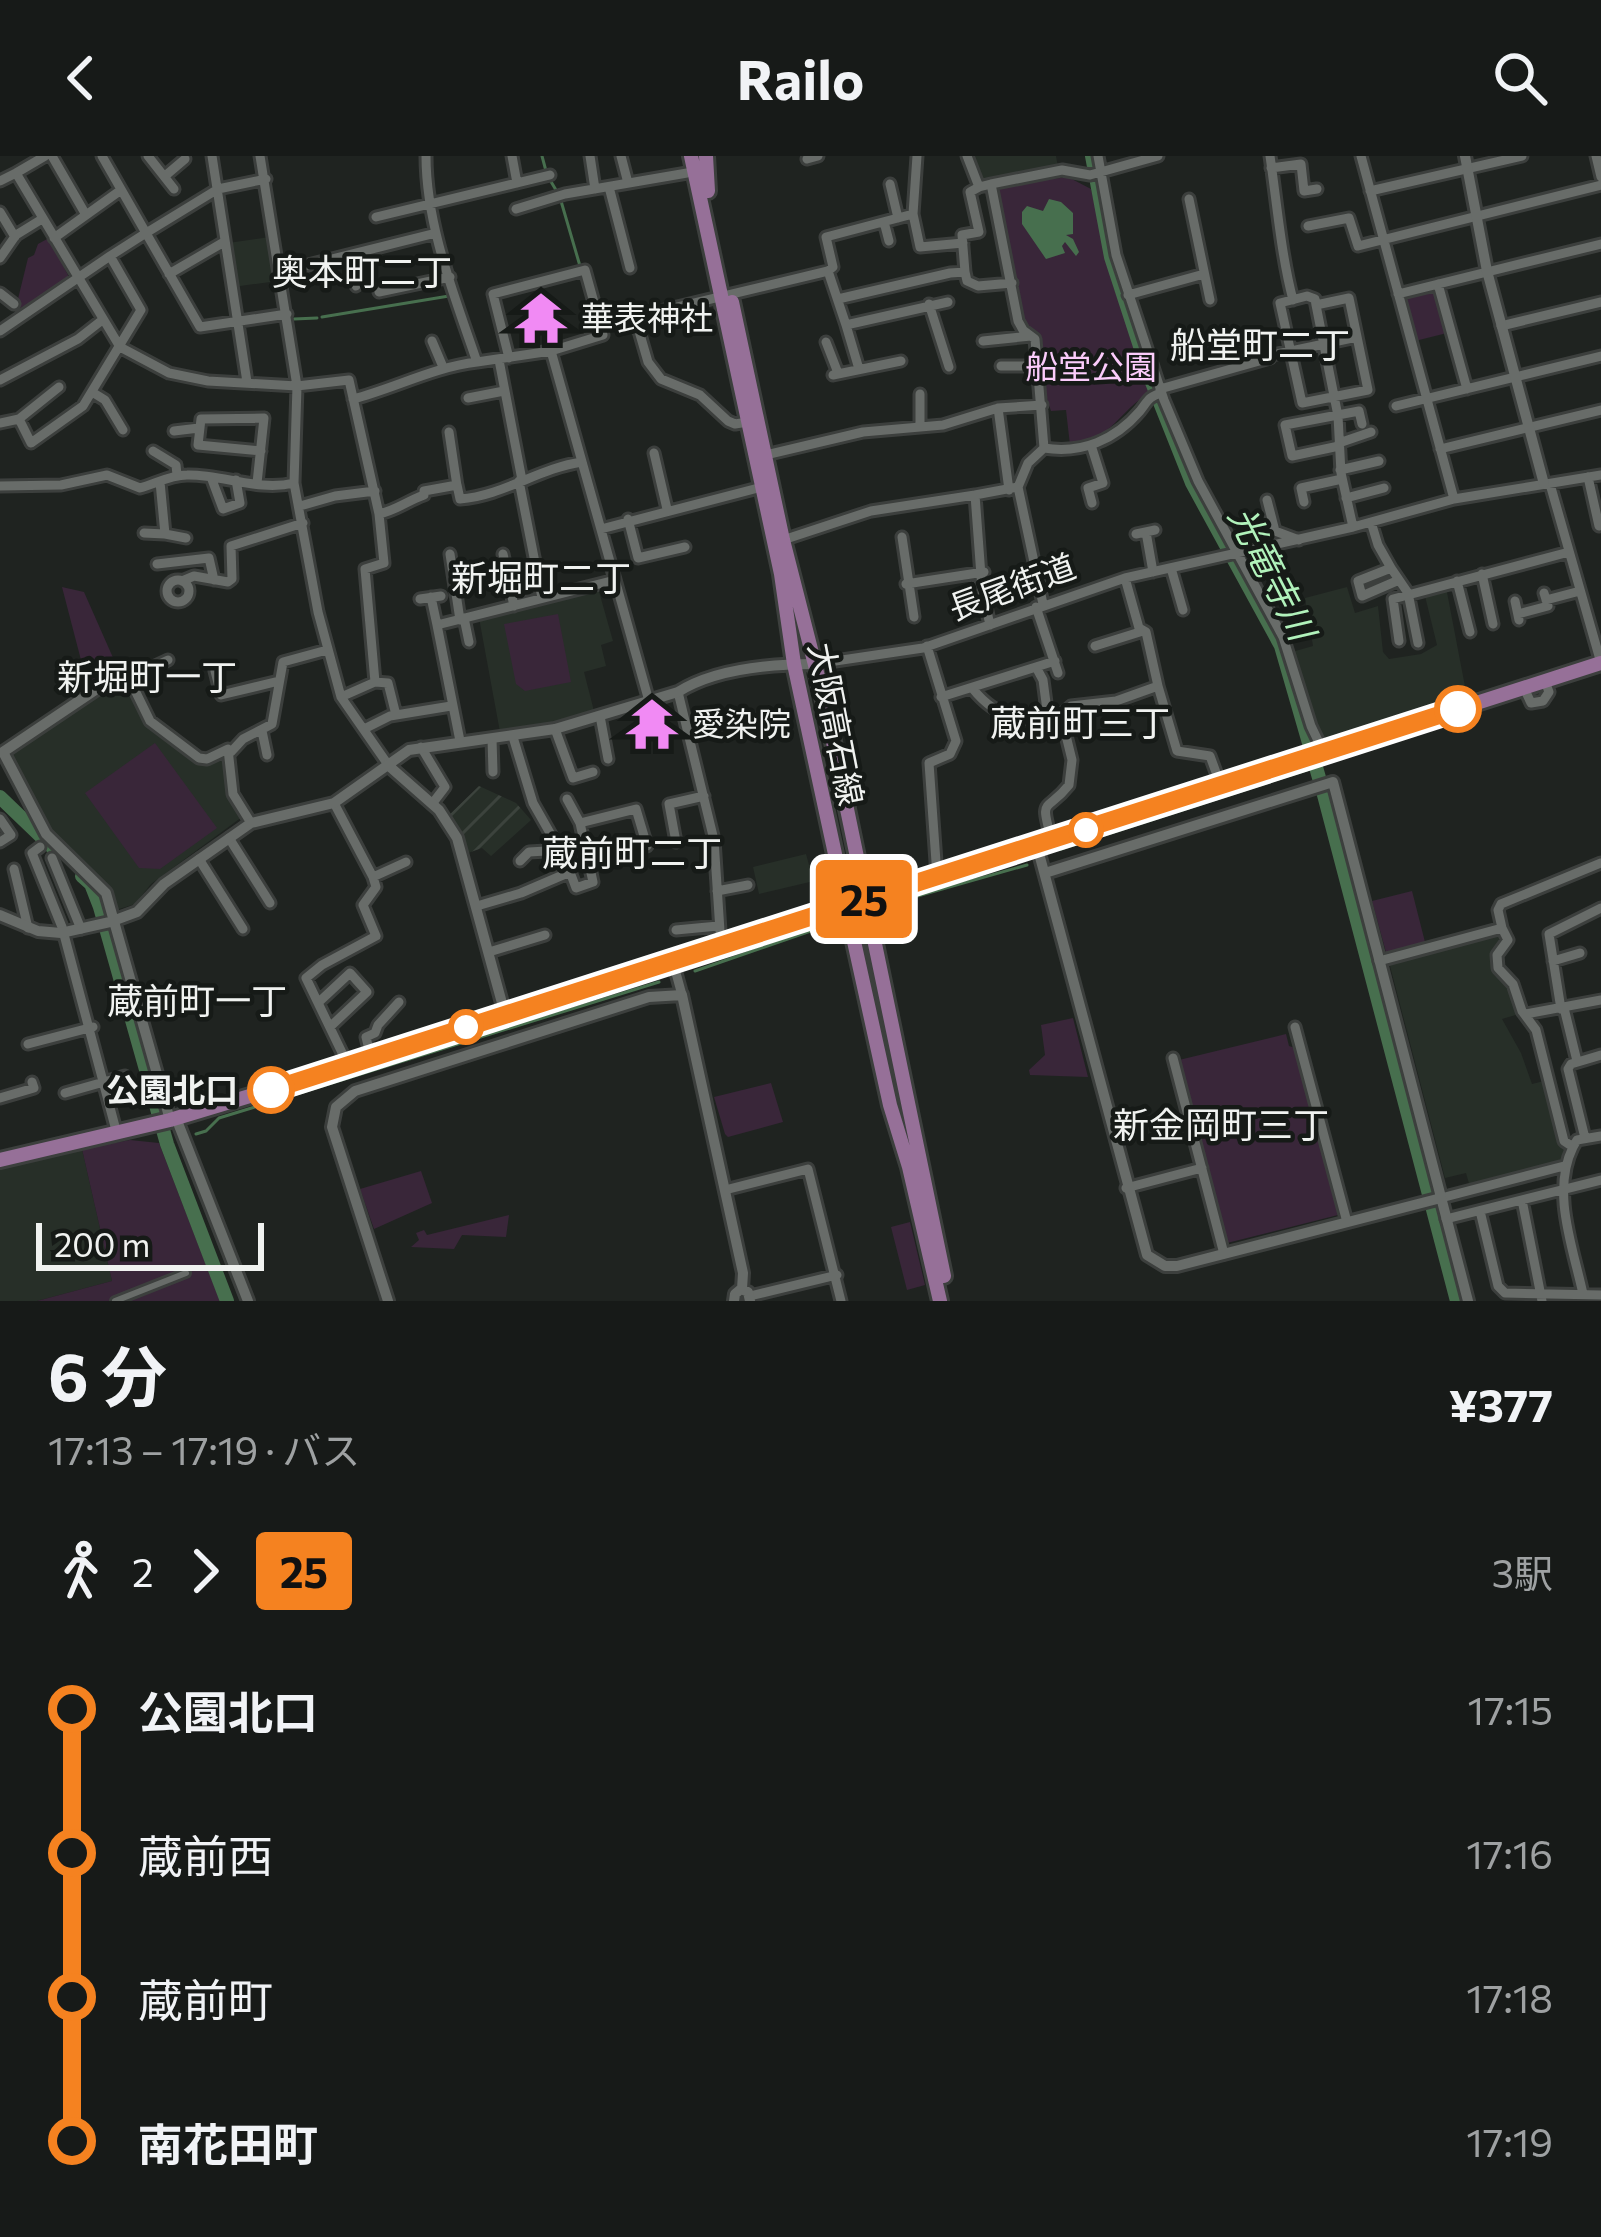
<!DOCTYPE html>
<html lang="ja">
<meta charset="utf-8">
<style>
:root{--surface:#171a18;--page:#242725;--text:#f1f3f6;--muted:#9ea1a2}
body{margin:0;font-family:Commissioner,"Noto Sans JP",sans-serif;background:var(--page);color:var(--text);height:100vh;display:flex;flex-direction:column;font-size:45px;white-space:nowrap}
*{box-sizing:border-box;margin:0}
p{font-size:39px;color:var(--muted)}
.icon{flex:none;width:66px;height:66px;fill:none;stroke:currentColor;stroke-width:2;stroke-linecap:round;stroke-linejoin:round}
.map{position:relative;height:1145px;overflow:hidden}
.side{display:flex;flex-direction:column;background:var(--surface);flex:1}
.side>*{flex:none}
.badge{padding:0 24px;border-radius:9px;font-size:42px;line-height:78px}
.scale{position:absolute;left:36px;bottom:30px;width:228px;box-sizing:border-box;padding-left:12px;border:6px solid #f0f2f0;border-top:0;font-size:33px;line-height:42px;white-space:nowrap;color:#f0f2f0;-webkit-text-stroke:9px #161a17;paint-order:stroke}
.map>.badge{position:absolute;translate:-50% -50%;box-shadow:0 0 0 6px #fff}
.legs{display:flex;align-items:center;gap:18px;height:132px;padding:0 48px;font-size:39px}
.legs p{margin-inline-start:auto}
.headline{display:flex;align-items:center;justify-content:space-between;height:204px;padding:0 48px}
h1{font-size:66px;font-weight:700;line-height:90px}
ul{padding:0 48px;list-style:none}
li{display:flex;align-items:center;gap:42px;height:144px;font-size:45px}
li i{display:grid;place-items:center;width:18px;height:100%;margin:0 15px;background:currentColor}
li i::after{content:'';width:30px;height:30px;margin:-15px;border:9px solid;border-radius:50%;background:var(--surface)}
li p{margin-inline-start:auto}
li:first-child i{background:linear-gradient(#0000 50%,currentColor 0)}
li:last-child i{background:linear-gradient(currentColor 50%,#0000 0)}
header{display:flex;justify-content:space-between;align-items:center;height:156px;padding:0 48px;background:var(--surface);font-size:54px;font-weight:700}
.map>svg:first-child{display:block}
.built{fill:#272f28}
.industrial{fill:url(#industrial-furrows)}
.park{fill:#392639}
.water{fill:#476f4e}
.lines{fill:none;stroke-linecap:round;stroke-linejoin:round}
.stream{stroke:#476f4e;stroke-width:3}
.river{stroke:#476f4e;stroke-width:14}
.pedestrian-casing{stroke:#3c3f3d;stroke-width:12}
.minor-casing{stroke:#3c3f3d;stroke-width:15}
.tertiary-casing{stroke:#3c3f3d;stroke-width:16}
.primary-casing{stroke:#3c3f3d;stroke-width:20}
.pedestrian{stroke:#686c69;stroke-width:6}
.minor{stroke:#686c69;stroke-width:9}
.tertiary{stroke:#686c69;stroke-width:10}
.primary{stroke:#967098;stroke-width:14}
.line-1-casing{stroke:#fff;stroke-width:27}
.line-1{stroke:#f58220;stroke-width:18}
.stop-1-dot{fill:#fff;stroke:#f58220;stroke-width:6}
.labels{text-anchor:middle;stroke-width:9;stroke-linejoin:round;paint-order:stroke}
.poi-label{font-size:33px;fill:#f0f2f0;stroke:#161a17;text-anchor:start}
.park-label{font-size:33px;fill:#fbccfb;stroke:#161a17}
.street-label{font-size:33px;fill:#f0f2f0;stroke:#161a17}
.stop-label{font-size:33px;font-weight:bold;fill:#f0f2f0;stroke:#161a17;text-anchor:end}
.neighbourhood-label{font-size:36px;fill:#f0f2f0;stroke:#161a17}
.water-label{font-size:36px;font-style:italic;fill:#b1f2bb;stroke:#161a17}
</style>
<header><svg class="icon" aria-label="back" viewBox="0 0 24 24"><path d="M15 5l-7 7 7 7"/></svg>Railo<svg class="icon" aria-label="search" viewBox="0 0 24 24"><circle cx="10" cy="10" r="6"/><path d="M15 15l6 6"/></svg></header>
<div class="map">
<svg width="1601" height="1145" viewBox="0 0 1601 1145">
<defs>
<pattern id="industrial-furrows" width="10" height="10" patternUnits="userSpaceOnUse" patternTransform="scale(3)"><rect width="10" height="10" fill="#272f28"/><path d="M-1 1l2-2M0 10L10 0M9 11l2-2" fill="none" stroke="#3c433d"/></pattern>
</defs>
<rect width="100%" height="100%" fill="#1f2320"/>
<path class="built" d="M973,0H1056L1058,11L984,24Z
M270,81L277,125L233,131L228,87Z
M1347,431L1355,457L1378,450L1383,496L1389,503L1421,498L1437,489L1424,436L1446,431L1467,541L1323,586L1313,569L1292,496L1313,490L1305,442Z
M598,432L613,485L601,489L606,510L584,516L594,555L559,567L500,576L479,462Z
M122,521L126,522L148,569L196,606L209,608L222,598L228,601L242,661L151,728L135,748L116,754L51,679L12,602L13,596Z
M806,698L809,709L827,704L831,721L759,738L753,711Z
M1498,776L1502,784L1491,808L1508,830L1519,858L1502,863L1521,897L1532,928L1544,925L1566,999L1562,1006L1470,1031L1466,1017L1445,1022L1389,806Z
M82,993L112,1125L37,1145H0V1012Z"/>
<path class="industrial" d="M479,630L516,647L531,664L491,700L482,692L468,697L449,659Z"/>
<path class="park" d="M1068,21L1091,33L1114,132L1151,236C1118,255 1113,284 1070,289L1066,254L1051,255L1041,225L1039,184L1022,167L994,30Z
M49,82L70,123L21,156L17,147L28,102L34,99L38,88Z
M1432,133L1436,135L1447,177L1415,185L1404,143Z
M62,431L84,436L118,513L88,531Z
M558,458L571,526L525,535L516,528L504,468Z
M155,587L217,672L160,713L139,712L85,637Z
M1412,735L1426,790L1387,800L1372,745Z
M1073,862L1088,921L1030,919L1029,914L1045,899L1041,869Z
M1286,878L1289,890L1295,892L1338,1059L1227,1087L1179,904Z
M771,927L783,966L728,981L725,978L714,941Z
M130,984L159,987L220,1145H37L112,1125L82,993Z
M421,1015L432,1047L374,1073L360,1033Z
M509,1059L506,1081L462,1079L454,1093L411,1091L419,1084L416,1077L424,1074L427,1079Z
M910,1066L925,1129L907,1134L891,1071Z"/>
<path class="water" d="M1049,43L1061,46L1073,57V78L1066,79L1073,83L1079,96L1076,100L1065,86L1062,90L1065,97L1046,103L1022,68V56L1027,50L1043,55Z"/>
<g class="lines">
<path class="stream" d="M542,0L546,15
M550,24L556,34
M561,45L580,110
M322,161L449,140
M294,163L317,162
M1061,693L1316,611
M893,747L1027,709
M695,815L828,769
M196,978L206,975L219,962L659,826"/>
<path class="river" d="M1092,0L1111,101L1151,224L1192,327L1281,490L1324,639L1457,1145
M0,641L53,692
M82,720L91,728L100,751L167,988L227,1145"/>
<g class="pedestrian-casing">
<path id="pedestrian" d="M115,1145L186,1117"/>
</g>
<g class="minor-casing">
<path id="minor" d="M52,0L86,59
M102,0L146,77L218,33L266,23
M148,0L174,33
M212,0L247,226
M260,0L297,230L294,327L318,456L341,541L389,610
M426,0C426,70 455,141 477,206L551,195L649,545
M512,0L517,27
M590,0L595,33
M621,0L628,27
M917,0L913,58L826,81L833,111L828,115L846,169L948,146
M967,0L979,31L991,28L1018,165L1023,174L1035,183L1044,292L1028,307L1018,331L975,339L982,433L990,469
M1098,0L1116,99L1164,244L1198,325L1283,481L1311,570L1324,597
M1270,0C1277,48 1281,98 1293,144
M1361,0L1454,343
M1596,0L1601,21
M807,3L818,0
M1271,12L1301,8L1304,35L1317,33
M16,17L45,0
M165,20L185,3
M0,25L16,17L120,191L169,217L208,225L297,230L349,224L379,358L384,407L365,413L375,526L341,541
M890,28L898,62
M991,28L1062,14L1090,19L1158,0
M609,31L630,112
M1370,35L1522,0
M1189,43L1210,144
M516,53L565,38L687,17
M0,56L15,81
M913,58L920,91L963,87
M376,61L550,19
M884,66L889,85
M1308,70L1349,62L1358,90L1601,29
M54,82L121,34
M348,99L356,130
M0,102L16,79L42,63
M280,116L436,77
M965,116L962,79L979,76L970,36L979,31
M169,118L224,86
M1438,128L1467,233
M379,136L450,121
M0,137L14,148
M1398,138L1601,88
M1128,139L1204,118
M838,143L950,117L965,116L967,125L978,130L1012,127
M929,148L949,211
M1316,149L1349,142L1368,234L1302,247L1280,147L1307,140L1315,143L1316,149L1338,260L1341,317L1353,371
M602,169L828,115
M846,169L859,213
M620,170L631,167L639,175L648,206L661,223L700,239L728,265L735,268L748,266
M1501,170L1601,146
M0,175L110,100
M432,185L443,211
M983,185L1031,180
M826,186L838,217
M1277,198L1357,181
M509,202L493,138L585,114L603,179L551,195
M499,204L522,324
M1001,210H1035
M833,219L901,205
M0,224L78,183L101,165
M1160,233L1270,202
M92,236L105,244L123,274
M920,238V271
M468,242L504,235
M353,243C395,232 434,211 477,206
M1396,250L1601,200
M998,252L1009,334
M19,263L59,231
M0,267L19,263L31,287L83,250L141,154L110,100L146,77L200,171L287,158
M174,275L199,272
M449,276L457,330
M1339,287L1371,276
M1091,289L1103,327L1088,332L1092,347
M1339,290L1292,300L1285,269L1359,255L1362,268
M1044,292C1082,298 1115,284 1140,255C1148,245 1148,241 1161,237
M1440,293L1601,254
M153,295L176,309L177,319
M654,297L667,353
M761,300L863,276L943,269L998,252L1042,249
M1340,314L1379,305
M211,321L223,353L240,347L236,324
M1588,321L1599,370
M519,325L542,442
M257,327L264,262L201,263L198,289L261,295
M1550,328L1601,507
M0,330L61,329L107,319L140,332C155,328 170,319 187,319C222,318 259,336 294,327
M1018,331L1043,448
M1346,342L1384,332
M1267,344L1275,375L1299,384
M1304,346L1301,332L1342,323
M300,350L335,340L375,335
M379,358C397,354 407,345 424,339V335L457,329L460,343C503,340 539,312 582,306
M628,363L638,402L685,391
M1371,366L1378,389L1391,412
M601,373L762,331
M1146,376L1153,416
M144,377L165,378L160,326
M165,378L186,382
M1136,378L1155,374
M902,381L914,461
M783,384L871,355L975,339
M450,398L460,464
M503,398L514,450
M157,408L209,402L214,424
M1171,412L1183,454
M1482,418L1493,468
M1399,424L1362,440L1358,425L1391,412L1408,437L1418,487
M167 435a11 11 0 1 1 22 0a11 11 0 1 1-22 0Z
M182,425L194,420L228,426L232,423L231,390L303,367
M1457,425L1470,476
M906,428L984,416
M431,441L437,469
M420,443L441,440
M1546,444L1580,435
M1515,445L1519,464
M1036,451L1058,517
M1518,458L1548,450L1544,437
M464,462L469,486
M1399,485L1393,443L1569,396
M927,490L956,585L950,598L929,607L937,720
M1095,490L1143,475
M815,508L923,492L1125,422L1353,371L1454,343L1601,319
M1036,511L1043,524L1048,562
M125,514L150,565L199,602L207,603L228,593L233,638L251,667
M215,515L221,539L279,525
M130,522L168,504
M375,526L388,527L396,559
M1158,530L1177,595L1210,600L1221,630
M1524,532L1531,547L1543,545L1549,536L1545,525
M973,533C997,563 1025,568 1061,559
M678,536L714,684L721,790
M941,541L1055,505
M600,560L608,603
M366,572L390,560L451,550
M555,573L573,622L593,616
M262,575L267,599
M513,581L533,647L554,684
M492,583L493,616
M460,585L437,469L615,424
M421,591L445,631L432,648
M231,596L243,583L272,568L283,506L327,494
M567,643L580,667L593,726L576,732L570,716
M334,647L373,721L376,731L363,749L376,780L322,809L306,822L348,909
M0,663L11,679L0,686
M580,667L636,653L647,690L588,701
M229,682L270,747
M1052,685C1039,639 1046,658 1069,629L1072,604L1061,559L1071,550L1116,545L1158,530L1146,476L1139,472L1125,422
M676,686L669,648L704,640
M40,691L32,697L62,771L117,978
M52,702L81,773
M199,703L243,773
M520,705L529,696L563,694L584,687
M14,713L28,772
M373,721L406,706
M717,735L748,729
M477,750L521,737L570,716L563,694
M1502,772L1498,754L1501,748L1601,707
M676,774L718,770
M489,796L545,779
M1379,805L1502,772L1508,784L1497,799L1498,812L1513,828L1522,855L1536,874L1564,985L1573,991C1551,1036 1573,1091 1583,1138
M1553,805L1580,797
M673,806L682,839
M320,845L350,817L367,836L331,870
M1564,852L1577,905
M1561,853L1549,778L1601,752
M1526,858L1601,844
M1295,871L1347,1066
M28,888L93,871
M371,902L366,881L375,877L378,869L399,846
M1173,902L1224,1098
M65,937L125,920
M0,942L34,932L32,926
M1585,982L1568,913L1571,908L1601,899
M1573,991L1577,984L1601,980
M1126,1032L1202,1012
M725,1034L808,1013L841,1145
M1441,1042L1564,1010
M1522,1044L1542,1145
M1480,1055L1498,1130L1505,1137L1601,1139
M1446,1063L1601,1024
M750,1140L837,1119"/>
</g>
<g class="tertiary-casing">
<path id="tertiary" d="M1465,0L1487,115L1544,328
M125,514L3,596L46,678L106,737L170,964
M389,610L439,654L457,682L505,858
M1037,690L1147,1099L1165,1110H1177L1441,1042
M1045,717L1333,626L1468,1145
M0,759L38,775L61,777L110,766L137,756L164,728L251,667L334,647L409,594L555,573L678,536C716,512 771,508 815,508
M176,962L248,1145
M388,1145L332,971L336,951L355,935L649,841L682,839L743,1117L742,1133
M734,1145L735,1138L741,1133L748,1136L750,1145"/>
</g>
<g class="primary-casing">
<path id="primary" d="M691,0L781,418L794,508L846,749L890,949L909,1011L940,1145
M706,0L708,35
M732,146L783,384L826,552L944,1120
M0,1004L170,964L303,924L1601,507"/>
</g>
<use href="#pedestrian" class="pedestrian"/>
<use href="#minor" class="minor"/>
<use href="#tertiary" class="tertiary"/>
<use href="#primary" class="primary"/>
</g>
<g class="lines">
<g class="line-1-casing">
<path id="line-1" d="M271,934L1458,553"/>
</g>
<use href="#line-1" class="line-1"/>
</g>
<defs>
<g id="temple-bare" transform="scale(4.14)"><path d="M0-6L5-2H3V0L6.5 2.5H4V6H1.5V3h-3V6H-4V2.5H-6.5L-3 0V-2H-5Z" fill="#f18af4" stroke="#161a17" stroke-width="2.5" paint-order="stroke"/></g>
</defs>
<g fill-rule="evenodd">
<use href="#temple-bare" x="541" y="162"/>
<use href="#temple-bare" x="652" y="568"/>
</g>
<g class="stop-1-dot">
<circle cx="1458" cy="553" r="21"/>
<circle cx="1086" cy="674" r="15"/>
<circle cx="466" cy="871" r="15"/>
<circle cx="271" cy="934" r="21"/>
</g>
<g class="labels">
<g class="poi-label">
<text x="581" y="174">華表神社</text>
<text x="692" y="580">愛染院</text>
</g>
<g class="park-label">
<text x="1091" y="223">船堂公園</text>
</g>
<g class="street-label">
<text transform="translate(1012 431) rotate(-20)" y="12">長尾街道</text>
<text transform="translate(836 568) rotate(79)" y="12">大阪高石線</text>
</g>
<g class="stop-label">
<text x="238" y="946">公園北口</text>
</g>
<g class="neighbourhood-label">
<text x="362" y="129">奥本町二丁</text>
<text x="1260" y="202">船堂町二丁</text>
<text x="541" y="435">新堀町二丁</text>
<text x="147" y="534">新堀町一丁</text>
<text x="1080" y="580">蔵前町三丁</text>
<text x="632" y="710">蔵前町二丁</text>
<text x="197" y="858">蔵前町一丁</text>
<text x="1221" y="982">新金岡町三丁</text>
</g>
<g class="water-label">
<text transform="translate(1272 417) rotate(63)" y="13">光竜寺川</text>
</g>
</g>
</svg>
<div class="scale">200 m</div>
<b class="badge" style="left:864px;top:743px;background:#f58220;color:#111">25</b>
</div>
<section class="side">
<div class="headline"><div><h1>6 分</h1><p>17:13 – 17:19 · バス</p></div><b>¥377</b></div>
<div class="legs"><svg class="icon" aria-label="walk" viewBox="0 0 24 24"><circle cx="13" cy="4" r="2"/><path d="M13 8l-2 6 4 7M11 14l-3 7M7 12l3-4h3l4 4"/></svg>2<svg class="icon" aria-label="forward" viewBox="0 0 24 24"><path d="M9 5l7 7-7 7"/></svg><b class="badge" style="background:#f58220;color:#111">25</b><p>3駅</p></div>
<ul>
<li><i style="color:#f58220"></i><b>公園北口</b><p>17:15</p></li>
<li><i style="color:#f58220"></i><span>蔵前西</span><p>17:16</p></li>
<li><i style="color:#f58220"></i><span>蔵前町</span><p>17:18</p></li>
<li><i style="color:#f58220"></i><b>南花田町</b><p>17:19</p></li>
</ul>
</section>
